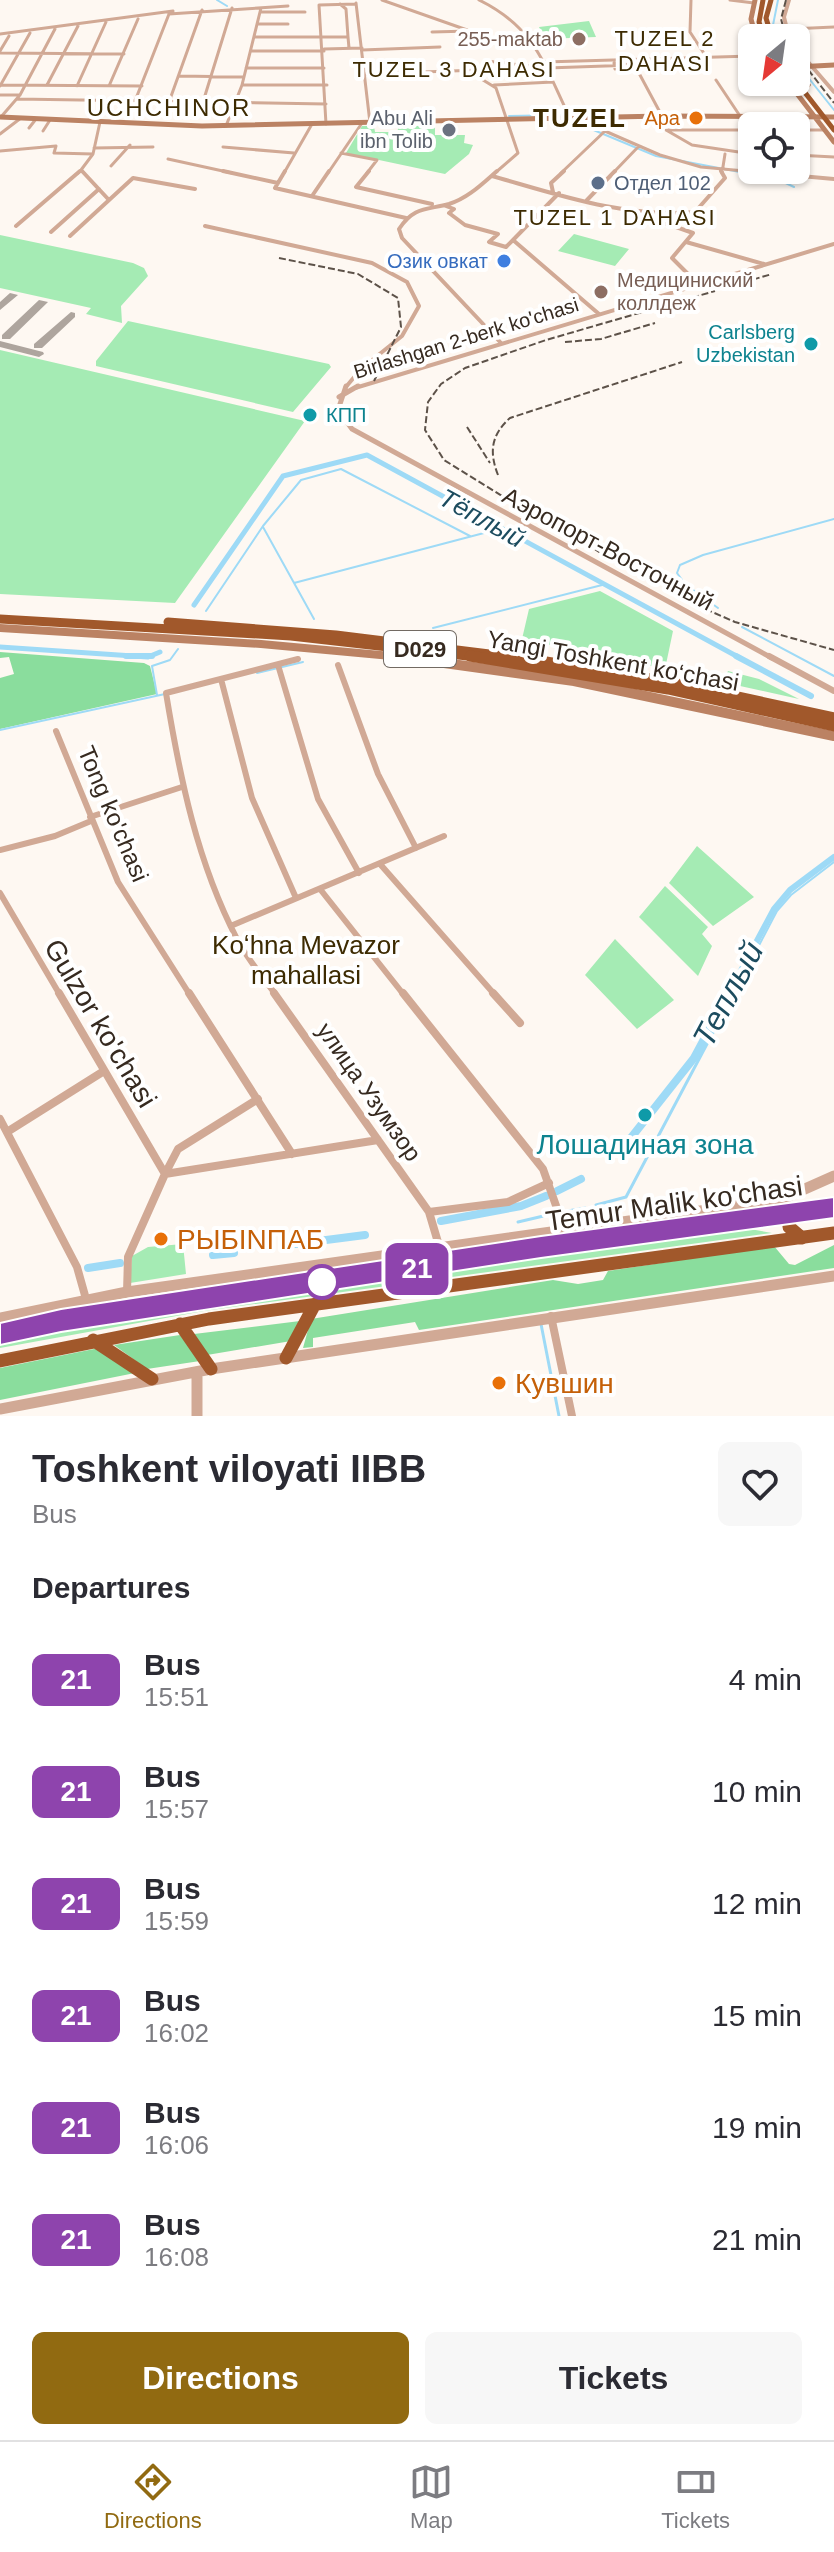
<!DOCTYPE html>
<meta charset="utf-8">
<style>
:root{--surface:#fff;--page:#f7f7f7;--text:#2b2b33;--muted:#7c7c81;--line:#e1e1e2;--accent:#916a11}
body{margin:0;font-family:Helvetica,sans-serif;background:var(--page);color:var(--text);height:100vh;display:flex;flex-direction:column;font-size:30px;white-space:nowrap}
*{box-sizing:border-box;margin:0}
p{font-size:26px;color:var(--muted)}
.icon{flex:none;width:44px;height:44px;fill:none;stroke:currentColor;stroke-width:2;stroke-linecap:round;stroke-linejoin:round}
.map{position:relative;height:1416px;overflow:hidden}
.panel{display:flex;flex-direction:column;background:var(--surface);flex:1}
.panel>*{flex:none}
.badge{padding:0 16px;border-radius:12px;font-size:28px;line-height:52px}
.needle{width:52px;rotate:209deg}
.fabs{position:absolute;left:738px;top:24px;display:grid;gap:16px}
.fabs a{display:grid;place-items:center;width:72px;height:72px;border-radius:12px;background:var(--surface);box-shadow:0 2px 6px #0004;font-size:40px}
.map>.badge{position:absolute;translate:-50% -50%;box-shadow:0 0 0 4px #fff}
h2{padding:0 32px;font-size:30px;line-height:72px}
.round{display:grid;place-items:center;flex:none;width:84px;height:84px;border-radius:12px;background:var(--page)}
.head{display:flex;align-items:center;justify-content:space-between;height:136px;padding:0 32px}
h1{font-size:38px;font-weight:600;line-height:60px}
.button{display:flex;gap:16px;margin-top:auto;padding:16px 32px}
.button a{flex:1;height:92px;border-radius:12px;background:var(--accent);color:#fff;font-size:32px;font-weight:600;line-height:92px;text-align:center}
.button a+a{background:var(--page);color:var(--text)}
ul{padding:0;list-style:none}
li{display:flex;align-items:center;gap:24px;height:112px;padding:0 32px}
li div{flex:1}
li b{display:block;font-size:30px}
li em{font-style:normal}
li .badge{min-width:88px;font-weight:700;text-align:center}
.tab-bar{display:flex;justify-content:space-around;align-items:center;height:112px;border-top:2px solid var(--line);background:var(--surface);font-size:22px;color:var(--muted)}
.tab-bar a{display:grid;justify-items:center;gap:4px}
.tab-bar .selected{color:var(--accent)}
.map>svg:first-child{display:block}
.green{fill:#a5ebb4}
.forest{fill:#8add9d}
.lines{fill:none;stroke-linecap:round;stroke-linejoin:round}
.stream-far1{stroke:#9edaf6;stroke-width:2}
.stream{stroke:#9edaf6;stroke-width:3}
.canal-far2{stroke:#9edaf6;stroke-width:5}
.canal-far1{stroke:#9edaf6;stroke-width:6}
.canal{stroke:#9edaf6;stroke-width:8}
.taxiway{fill:#aea59e;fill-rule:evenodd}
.minor-far4{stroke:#d1a995;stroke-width:3}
.minor-far3{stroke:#d1a995;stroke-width:4}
.minor-far2{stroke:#d1a995;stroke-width:5}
.minor-far1{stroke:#d1a995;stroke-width:6}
.minor{stroke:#d1a995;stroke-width:8}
.tertiary-far1{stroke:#d1a995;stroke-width:4}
.tertiary{stroke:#d1a995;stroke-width:11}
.secondary-far2{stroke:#bb8263;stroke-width:5}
.secondary-far1{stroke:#bb8263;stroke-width:8}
.secondary{stroke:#bb8263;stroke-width:10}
.trunk-far3{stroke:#a1582b;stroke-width:5}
.trunk-far2{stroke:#a1582b;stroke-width:9}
.trunk-far1{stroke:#a1582b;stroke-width:11}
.trunk{stroke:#a1582b;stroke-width:13}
.rail{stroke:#5d5249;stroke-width:2;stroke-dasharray:7 3;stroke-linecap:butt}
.line{fill:#8e44ad;stroke:#fff;stroke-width:2}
.education-dot{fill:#8d6e63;stroke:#fff;stroke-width:3}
.food-dot{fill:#e8710a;stroke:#fff;stroke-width:3}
.worship-dot{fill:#6b7280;stroke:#fff;stroke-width:3}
.service-dot{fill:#5c6f8a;stroke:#fff;stroke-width:3}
.shop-dot{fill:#3f7fe0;stroke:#fff;stroke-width:3}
.culture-dot{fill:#0f9aa8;stroke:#fff;stroke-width:3}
.stop-dot{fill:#fff;stroke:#8e44ad;stroke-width:4}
.labels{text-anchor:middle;stroke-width:8;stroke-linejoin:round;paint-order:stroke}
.far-education-label{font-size:20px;fill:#785e54;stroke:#fff;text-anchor:end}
.far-worship-label{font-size:20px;fill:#5b616d;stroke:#fff;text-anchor:end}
.far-food-label{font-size:20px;fill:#c56008;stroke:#fff;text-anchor:end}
.far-service-label{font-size:20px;fill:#4e5e75;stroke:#fff;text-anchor:start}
.far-shop-label{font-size:20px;fill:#366cbe;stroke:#fff;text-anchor:end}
.far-culture-label{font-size:20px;fill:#0d838f;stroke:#fff;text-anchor:end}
.far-street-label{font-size:20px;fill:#362a20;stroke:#fff}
.far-neighbourhood-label{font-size:22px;letter-spacing:2px;fill:#3d2b02;stroke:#fff}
.shield{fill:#fff;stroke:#726a63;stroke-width:2}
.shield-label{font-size:22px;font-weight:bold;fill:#362a20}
.far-quarter-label{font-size:24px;letter-spacing:2px;fill:#3d2b02;stroke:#fff}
.street-label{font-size:24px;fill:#362a20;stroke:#fff}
.far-district-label{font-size:26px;font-weight:bold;letter-spacing:2px;fill:#3d2b02;stroke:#fff}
.water-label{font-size:26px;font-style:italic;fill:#1c4c5f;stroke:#fff}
.neighbourhood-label{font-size:26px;fill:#3d2b02;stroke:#fff}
.near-street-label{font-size:28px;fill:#362a20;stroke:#fff}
.near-culture-label{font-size:28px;fill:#0d838f;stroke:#fff}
.near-food-label{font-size:28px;fill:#c56008;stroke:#fff;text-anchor:start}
.near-water-label{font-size:32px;font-style:italic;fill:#1c4c5f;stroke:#fff}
</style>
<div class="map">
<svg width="834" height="1416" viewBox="0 0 834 1416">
<rect width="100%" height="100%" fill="#fef8f2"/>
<path class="green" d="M589,21L596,37L544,39L539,27Z
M362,126H374L375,132H397L399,126H435V135H465L464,143L473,145L469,154L445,174L346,153Z
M574,234L629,249L615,266L558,251Z
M0,235L133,263L144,268L148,276L121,306L122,323L86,314L91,308L0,288Z
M128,321L329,364L331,367L293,412L96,366V361Z
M0,350L305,421L175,603L0,594Z
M600,591L673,631L665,669L522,639L529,609Z
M692,668L725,677L728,671L759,679L799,699L690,675Z
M697,846L754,897L713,926L669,883Z
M665,886L708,927L702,934L712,946L698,976L639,917Z
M615,939L674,1000L637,1029L585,975Z
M750,1229L772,1233L204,1311L0,1348V1343L206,1304Z
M183,1244L186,1274L130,1283L132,1256L148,1247Z"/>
<path class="forest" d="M0,652L144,663L150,666L157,694L0,729V678L14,674L9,657L0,658Z
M834,1245V1268L419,1330L415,1322L313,1338V1347L303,1348L311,1319L553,1280L578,1284L603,1280L608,1271L774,1246L789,1264L795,1265Z
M300,1321L291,1341L207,1355L194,1334Z
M180,1335L200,1361L147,1369L114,1345Z
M99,1348L135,1373L0,1400V1368Z"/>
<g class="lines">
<path class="stream-far1" d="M217,0L227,6
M778,0L773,25L779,38
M803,71L834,110
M509,116L564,115
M572,121L656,156L745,173
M771,176L794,187
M263,527L314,619
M294,583L503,528
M718,608L685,584L677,573L680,565L703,555L834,519
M206,611L263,526L301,480L341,469L470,536
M742,627L834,676
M433,628L606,584
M257,673L303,662
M157,695L152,666L170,660L178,649
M0,730L165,694
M733,995L777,911L791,895L834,862"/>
<path class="stream" d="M596,1205L626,1197L734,993
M562,1212L585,1208
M518,1222L552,1214
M541,1324L559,1416"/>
<path class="canal-far2" d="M194,605L283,476L367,455L740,658
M0,647L148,657L160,652"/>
<path class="canal-far1" d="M126,656H152
M736,656L811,696
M728,995L774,909L790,890L834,857"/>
<path class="canal" d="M630,1139L694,1058L729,993
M557,1191L581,1179
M441,1221L521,1206L546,1196
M295,1244L365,1235
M213,1255L234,1253
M88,1268L120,1263"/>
<path class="taxiway" d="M10,293L18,295L0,310V302Z
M39,300L48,302L10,339H2V335Z
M71,312L75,313V317L42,348H34V344Z
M0,341L43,352L44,354L39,357L0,347Z"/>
<path class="minor-far4" d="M382,0L470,31L432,32
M479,0C536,28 544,65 570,118
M691,0L690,32L707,58
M730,0L754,3
M356,3L370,123
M340,4L346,9L348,37
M260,12H305
M257,24H288
M790,29L834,27
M0,34L173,11
M254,37H348L349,48
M324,49L362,48
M362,50L440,47
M0,51L9,36
M251,51H324
M0,53L124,54
M487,61L547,68L635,65
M544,62L752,56
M633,62L662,116
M246,68H324
M615,69L614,63L631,65
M364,74L480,70L483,80L496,88L518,153L495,173
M179,76L244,77
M716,80L740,116
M0,85L142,86
M47,85L78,26
M242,85H327
M494,85L553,82
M0,86L30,33
M77,86L106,22
M109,86L138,19
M0,95H20
M17,99L326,104
M135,101L169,14L288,6
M169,102L202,10
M203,102L232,8
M1,117L20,95L55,29
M575,118L660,155L701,167L766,173
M326,124L319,5L356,4
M226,126L242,85L261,8
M29,128L36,119
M666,130L692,145L752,154
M666,130H752
M796,130H824
M43,131L50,120
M0,134L21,118
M223,147L294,153
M94,148L153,147
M0,151L56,146L54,153L93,154
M341,153L377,160L367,173
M796,155L834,157
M168,159L232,173
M111,166L130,145
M78,173L81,170
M84,173L81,170L93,154L100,122
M284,173L312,124
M328,173L362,123
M561,173L604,132
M613,173L639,146
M722,173L725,154"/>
<path class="minor-far3" d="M82,171L109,200
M223,171L278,183
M285,171L275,188L406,218
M369,171L356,187L432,204
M497,171C482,184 468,198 449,204C427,210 414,206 399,229L402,238L501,343
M744,171L834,179
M492,176C559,195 624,218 695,212L725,178L721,171
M553,192L551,183L564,171
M559,193L513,240L599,314
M312,196L329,171
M587,200L615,171
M446,206L454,209L449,213L465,225L498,234L489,242L506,247L513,240
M645,216L693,233L672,258L698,284
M16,226L80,171
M205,226L372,263L407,282L419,306L402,336L361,369L345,388
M51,232L99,189
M70,236L133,178L195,189
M686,242L764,264
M355,388L834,244"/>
<path class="minor-far2" d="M346,386L338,410L352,429L772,658
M339,397L358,386"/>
<path class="minor-far1" d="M769,656L834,691
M278,665L318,799L359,873
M338,665L378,774L416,848
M221,679L252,798L296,898
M56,731L118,882L190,995
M90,817L182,787
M0,850L55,836L91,821
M380,864L495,995
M320,889L404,995
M0,893L60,995
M233,925L444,836
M276,995C263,977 247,959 237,939C197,862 180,778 166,693L298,659"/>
<path class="minor" d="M59,993L165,1174L128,1257L127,1292
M189,993L292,1154
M274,993L429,1212L440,1249
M403,993L543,1169L565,1231
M493,993L520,1023
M0,1119L77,1267L86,1299
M7,1132L104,1071
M165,1174L378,1140
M165,1174L178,1149L258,1099
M429,1212L508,1202L549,1183
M551,1316L572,1416"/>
<path class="tertiary-far1" d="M789,0L784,17L789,38
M796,48L834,92"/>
<path class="tertiary" d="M0,1318L127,1292L757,1203L789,1196L834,1176
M197,1372V1416
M0,1409L211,1369L834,1276"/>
<path class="secondary-far2" d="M755,0L751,19L756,38
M796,67L834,65
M788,82L834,142
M0,117L202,126L662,116L834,117"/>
<path class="secondary-far1" d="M0,628L261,644L413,658"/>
<path class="secondary" d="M394,656L574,681L834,736"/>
<path class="trunk-far3" d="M763,0L759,22L764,38
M771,0L766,18L772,38
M796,70L808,85
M796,81L834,130"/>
<path class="trunk-far2" d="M0,619L291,636L485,658
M168,622L336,635L522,658"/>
<path class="trunk-far1" d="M470,656L668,689L834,726
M509,656L669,682L834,718"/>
<path class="trunk" d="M790,1214L789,1227L802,1238
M180,1324L211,1369
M0,1334L61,1321L541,1247L834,1208
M93,1340L152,1379
M286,1358L315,1304
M0,1361L209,1319L834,1233"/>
<path class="rail" d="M786,0L781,19L786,38
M796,54L834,103
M279,258L358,274L398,298L401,327L374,381
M724,288L772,274
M565,342L601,339L655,323
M467,427L490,463
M498,475C489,452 491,435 510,418L682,362
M570,533L621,566
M578,543L444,460L425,430L428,402L441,384L465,368L546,340L715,291
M687,601L735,622L834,650"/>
</g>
<path class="line" d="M834,1197V1218L541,1258L61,1332L0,1345V1323L61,1309L541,1236Z"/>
<g class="education-dot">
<circle cx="579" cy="39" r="8"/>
<circle cx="601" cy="292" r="8"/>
</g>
<g class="food-dot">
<circle cx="696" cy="118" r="8"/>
<circle cx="161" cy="1239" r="8"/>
<circle cx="499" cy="1383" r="8"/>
</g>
<circle class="worship-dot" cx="449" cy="130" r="8"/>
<circle class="service-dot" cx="598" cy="183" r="8"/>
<circle class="shop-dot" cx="504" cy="261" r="8"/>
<g class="culture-dot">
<circle cx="811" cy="344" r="8"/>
<circle cx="310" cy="415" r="8"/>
<circle cx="645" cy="1115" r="8"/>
</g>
<circle class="stop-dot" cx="322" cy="1282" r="16"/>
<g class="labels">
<g class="far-education-label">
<text x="563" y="46">255-maktab</text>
<text x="617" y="287" text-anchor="start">Медициниский<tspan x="617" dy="23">коллдеж</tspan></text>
</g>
<g class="far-worship-label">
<text x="433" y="125">Abu Ali<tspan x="433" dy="23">ibn Tolib</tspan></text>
</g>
<g class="far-food-label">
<text x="680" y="125">Ара</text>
</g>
<g class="far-service-label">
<text x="614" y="190">Отдел 102</text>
</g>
<g class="far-shop-label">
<text x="488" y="268">Озик овкат</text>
</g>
<g class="far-culture-label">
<text x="795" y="339">Carlsberg<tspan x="795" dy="23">Uzbekistan</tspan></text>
<text x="326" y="422" text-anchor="start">КПП</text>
</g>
<g class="far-street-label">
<text transform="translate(466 338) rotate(-17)" y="7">Birlashgan 2-berk ko'chasi</text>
</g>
<g class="far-neighbourhood-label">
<text x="665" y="46">TUZEL 2<tspan x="665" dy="25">DAHASI</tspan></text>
<text x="454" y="77">TUZEL 3 DAHASI</text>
<text x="615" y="225">TUZEL 1 DAHASI</text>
</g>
<rect class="shield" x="384" y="631" width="72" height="36" rx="6"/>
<g class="shield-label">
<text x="420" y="657">D029</text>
</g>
<g class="far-quarter-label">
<text x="169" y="116">UCHCHINOR</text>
</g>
<g class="street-label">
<text transform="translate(608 549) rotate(28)" y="8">Аэропорт-Восточный</text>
<text transform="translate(613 661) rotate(10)" y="8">Yangi Toshkent ko‘chasi</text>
<text transform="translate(113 814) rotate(67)" y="8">Tong ko'chasi</text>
<text transform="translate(369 1092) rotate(55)" y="8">улица Узумзор</text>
</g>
<g class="far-district-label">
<text x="580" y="127">TUZEL</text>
</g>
<g class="water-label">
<text transform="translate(482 518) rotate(29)" y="9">Тёплый</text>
</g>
<g class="neighbourhood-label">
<text x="306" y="954">Koʻhna Mevazor<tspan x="306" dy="30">mahallasi</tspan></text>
</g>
<g class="near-street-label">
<text transform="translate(101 1023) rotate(59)" y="10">Gulzor ko'chasi</text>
<text transform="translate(674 1203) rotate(-8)" y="10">Temur Malik ko'chasi</text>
</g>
<g class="near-culture-label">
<text x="645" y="1154">Лошадиная зона</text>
</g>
<g class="near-food-label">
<text x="177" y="1249">РЫБINПАБ</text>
<text x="515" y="1393">Кувшин</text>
</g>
<g class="near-water-label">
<text transform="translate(728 994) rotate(-62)" y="11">Теплый</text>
</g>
</g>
</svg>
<div class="fabs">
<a><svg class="needle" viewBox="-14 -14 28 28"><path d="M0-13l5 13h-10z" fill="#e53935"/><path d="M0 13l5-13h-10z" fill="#7c7c81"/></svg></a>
<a><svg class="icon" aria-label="locate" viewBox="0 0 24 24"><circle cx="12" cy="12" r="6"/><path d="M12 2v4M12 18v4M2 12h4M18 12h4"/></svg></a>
</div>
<b class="badge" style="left:417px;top:1269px;background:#8e44ad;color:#fff">21</b>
</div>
<section class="panel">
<div class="head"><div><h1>Toshkent viloyati IIBB</h1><p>Bus</p></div><a class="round"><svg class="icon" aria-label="heart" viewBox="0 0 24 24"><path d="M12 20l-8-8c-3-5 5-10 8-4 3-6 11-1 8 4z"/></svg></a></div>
<h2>Departures</h2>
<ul>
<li><span class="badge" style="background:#8e44ad;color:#fff">21</span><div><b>Bus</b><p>15:51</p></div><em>4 min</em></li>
<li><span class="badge" style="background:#8e44ad;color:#fff">21</span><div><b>Bus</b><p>15:57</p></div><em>10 min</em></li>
<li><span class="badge" style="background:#8e44ad;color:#fff">21</span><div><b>Bus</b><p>15:59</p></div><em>12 min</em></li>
<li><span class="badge" style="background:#8e44ad;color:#fff">21</span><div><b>Bus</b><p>16:02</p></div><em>15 min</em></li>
<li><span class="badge" style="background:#8e44ad;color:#fff">21</span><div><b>Bus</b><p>16:06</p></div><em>19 min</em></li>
<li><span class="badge" style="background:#8e44ad;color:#fff">21</span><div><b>Bus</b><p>16:08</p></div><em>21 min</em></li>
</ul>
<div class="button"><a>Directions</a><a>Tickets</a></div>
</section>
<nav class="tab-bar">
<a class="selected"><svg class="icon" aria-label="directions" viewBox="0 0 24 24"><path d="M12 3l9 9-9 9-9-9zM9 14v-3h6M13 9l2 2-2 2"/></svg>Directions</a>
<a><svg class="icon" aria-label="map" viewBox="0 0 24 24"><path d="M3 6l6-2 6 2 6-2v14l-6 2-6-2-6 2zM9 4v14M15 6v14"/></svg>Map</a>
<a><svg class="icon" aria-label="tickets" viewBox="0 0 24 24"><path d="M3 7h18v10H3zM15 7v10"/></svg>Tickets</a>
</nav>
